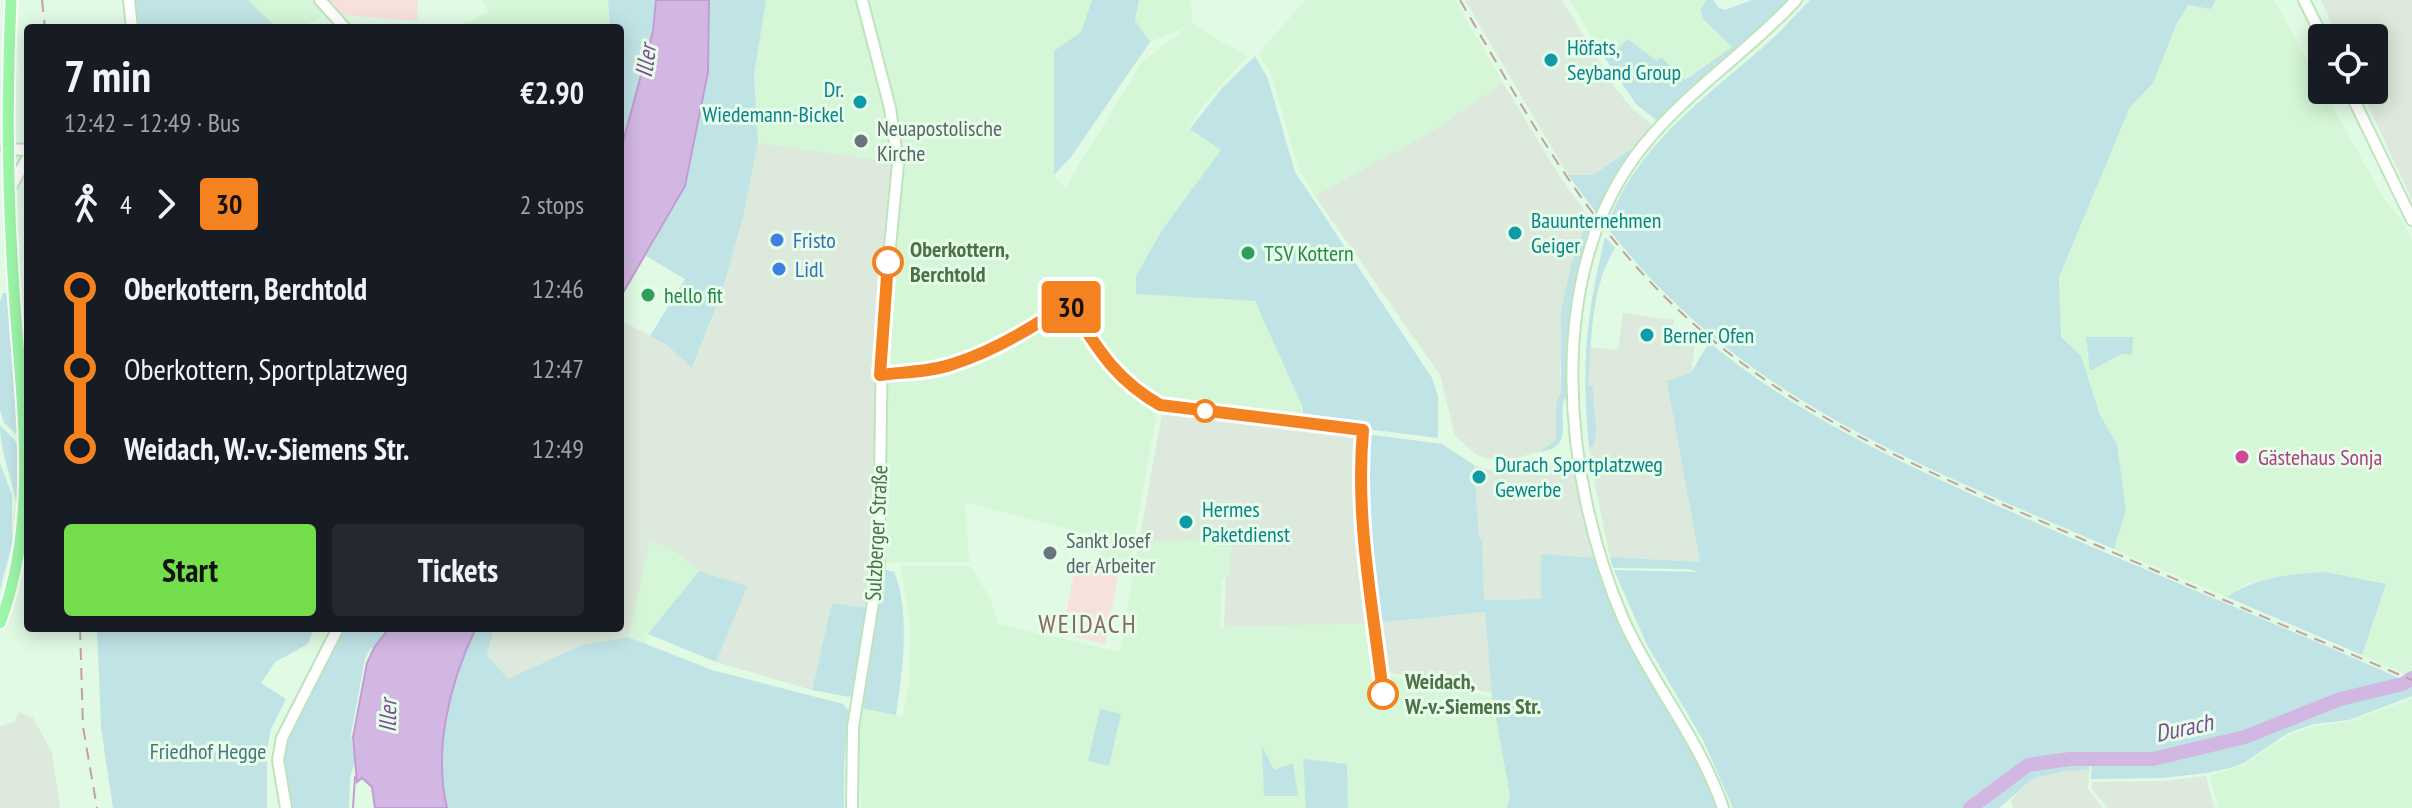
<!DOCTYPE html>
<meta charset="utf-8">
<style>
:root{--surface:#171b24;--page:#242831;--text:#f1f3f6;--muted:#9ea1a6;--accent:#75de4c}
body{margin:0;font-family:"PT Sans Narrow",sans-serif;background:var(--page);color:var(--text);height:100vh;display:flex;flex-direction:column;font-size:30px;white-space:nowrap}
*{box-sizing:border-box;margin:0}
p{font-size:26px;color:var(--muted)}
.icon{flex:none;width:44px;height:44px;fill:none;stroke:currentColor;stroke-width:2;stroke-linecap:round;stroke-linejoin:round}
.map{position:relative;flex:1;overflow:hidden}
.drawer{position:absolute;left:24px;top:24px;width:600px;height:608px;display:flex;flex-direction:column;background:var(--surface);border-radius:8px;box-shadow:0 4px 20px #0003}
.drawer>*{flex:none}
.badge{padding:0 16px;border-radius:6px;font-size:28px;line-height:52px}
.tools{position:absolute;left:2308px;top:24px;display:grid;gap:16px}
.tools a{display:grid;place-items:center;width:80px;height:80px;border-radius:8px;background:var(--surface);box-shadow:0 4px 20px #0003;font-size:40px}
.map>.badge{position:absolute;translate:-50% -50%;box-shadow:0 0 0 4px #fff}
.legs{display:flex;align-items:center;gap:12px;height:88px;padding:0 40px;font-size:26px}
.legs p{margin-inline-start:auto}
.summary{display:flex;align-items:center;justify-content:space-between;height:136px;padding:0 40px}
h1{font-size:44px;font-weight:700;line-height:60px}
.action{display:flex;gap:16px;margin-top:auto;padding:16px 40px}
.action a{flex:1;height:92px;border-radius:8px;background:var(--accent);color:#111;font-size:32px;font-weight:700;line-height:92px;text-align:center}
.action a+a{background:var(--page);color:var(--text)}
ul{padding:0 40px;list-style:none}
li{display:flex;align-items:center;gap:28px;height:80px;font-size:30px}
li i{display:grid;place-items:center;width:12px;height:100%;margin:0 10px;background:currentColor}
li i::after{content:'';width:20px;height:20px;margin:-10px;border:6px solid;border-radius:50%;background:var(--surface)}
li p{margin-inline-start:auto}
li:first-child i{background:linear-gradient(#0000 50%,currentColor 0)}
li:last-child i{background:linear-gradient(currentColor 50%,#0000 0)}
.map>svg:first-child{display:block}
.residential{fill:#d5f6d7}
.industrial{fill:#dce9dc}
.education{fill:#f6e1dd}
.green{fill:#c0e3e6}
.water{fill:#d2b7e2;stroke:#c09dd3;stroke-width:2}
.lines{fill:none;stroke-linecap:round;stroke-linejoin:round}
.stream{stroke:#c09dd3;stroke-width:2}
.river{stroke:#d2b7e2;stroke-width:14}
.secondary-casing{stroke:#bfe4bd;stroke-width:14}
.primary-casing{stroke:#fff;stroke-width:15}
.secondary{stroke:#fff;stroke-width:10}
.primary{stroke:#9cf6a7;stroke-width:11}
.rail{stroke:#c2a2a1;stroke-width:2;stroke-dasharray:12 8;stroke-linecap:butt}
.line-1-casing{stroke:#fff;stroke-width:18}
.line-1{stroke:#f58220;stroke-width:12}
.culture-dot{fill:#0f9aa8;stroke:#e6fee8;stroke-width:3}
.worship-dot{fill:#6b7280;stroke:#e6fee8;stroke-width:3}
.shop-dot{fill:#3f7fe0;stroke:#e6fee8;stroke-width:3}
.leisure-dot{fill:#2e9e5b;stroke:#e6fee8;stroke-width:3}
.stop-1-dot{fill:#fff;stroke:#f58220;stroke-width:4}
.hotel-dot{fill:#d1479c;stroke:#e6fee8;stroke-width:3}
.labels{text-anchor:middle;stroke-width:6;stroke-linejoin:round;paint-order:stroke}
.culture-label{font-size:22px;fill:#0d838f;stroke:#e6fee8;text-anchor:start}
.worship-label{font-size:22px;fill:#5b616d;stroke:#e6fee8;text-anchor:start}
.shop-label{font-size:22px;fill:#366cbe;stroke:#e6fee8;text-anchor:start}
.stop-label{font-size:22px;font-weight:bold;fill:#4f6f49;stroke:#e6fee8;text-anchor:start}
.leisure-label{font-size:22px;fill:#27864d;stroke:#e6fee8;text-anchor:start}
.hotel-label{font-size:22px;fill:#b23c85;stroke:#e6fee8;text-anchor:start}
.street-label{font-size:22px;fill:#4f6f49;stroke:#e6fee8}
.park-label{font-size:22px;fill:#487580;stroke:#e6fee8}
.water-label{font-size:24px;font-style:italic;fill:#7d4e96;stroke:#e6fee8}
.quarter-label{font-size:26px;letter-spacing:2px;fill:#8c6761;stroke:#e6fee8}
</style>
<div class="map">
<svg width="2412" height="808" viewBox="0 0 2412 808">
<rect width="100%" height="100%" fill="#e0fae3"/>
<path class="residential" d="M248,0H311L324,13L321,18L297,28H277Z
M483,0H608L610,28H447L473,20L488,12Z
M766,0H1092L1081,32L1054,175L1065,188L1142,62L1188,26L1150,42L1135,20L1139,0H1191L1192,23L1247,57L1202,107L1188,128L1222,150L1162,230L1136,276V294L1255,301L1303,408V421L1159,401L1128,573L1100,567L1102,538L969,503L965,504L969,562H883L886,312L901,164L758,143L754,75Z
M1305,0H1455L1503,83L1431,132L1315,196L1299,171L1272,76L1259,53Z
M1570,0H1707L1700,10L1704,20L1732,47L1684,80L1661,58L1657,61L1628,39L1614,52L1600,51Z
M2216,0H2274L2384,199L2403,221L2412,240V677L2362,655L2386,585L2325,572L2288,575L2245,584L2227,597L2114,549L2126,510L2117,444L2100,415L2081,356L2061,337L2059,277L2130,107L2153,83L2176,25L2188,4L2210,9Z
M1232,537L1230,574L1222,580L1220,627L1370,623L1379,674L1492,697L1510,795L1507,808H862L858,741L861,708L903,716L909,683L911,629L901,566H970L991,599L998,624L1120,652L1139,542Z
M649,541L672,549L699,571L648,634L645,644L628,637Z
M2412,699V808H2218L2210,776L2244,765L2289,735L2315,726L2349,722Z"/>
<path class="industrial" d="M1465,0H1562L1616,89L1632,108L1652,125L1637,145L1593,175H1568Z
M2321,0H2412V200L2361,90H2374V38H2338Z
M1503,83L1562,180L1588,216L1571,265L1560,368L1561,391L1556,405V440L1539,452L1507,460L1489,459L1477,455L1455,436L1440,375L1315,196L1431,132Z
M758,143L892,162L878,301L873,564L866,608L832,604L812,690L716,662L746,586L699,571L672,549L650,541L628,637L582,645L508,680L487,655L494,628H620V320L667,345L693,367L722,292L743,217Z
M1623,313L1674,320L1672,332L1696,335L1691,373L1668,382L1700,562L1610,557L1590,460L1589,447H1593V387L1588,386L1589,347L1618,350Z
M1163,408L1360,432L1355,470L1361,558L1370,623L1224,627L1226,577L1230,574L1232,538L1139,542Z
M1575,463L1597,558L1541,554V599L1484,600L1482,539H1479L1474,465L1493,471H1507Z
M1485,612L1492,693L1382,671L1375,623Z
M19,712L33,718L52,753L60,808H0V726L14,722Z
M2089,770L2088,789L2103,808H2013L2011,800L2033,779L2065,771Z
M2206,776L2214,808H2108L2091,788L2092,782L2162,781Z"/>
<path class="education" d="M328,0H418L417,21L343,15Z
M1076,563L1119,571L1105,644L1062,634Z"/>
<path class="green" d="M133,0H248L277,28H137Z
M608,0H656L653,31L620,153V28H610Z
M709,0H766L754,75L758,143L743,217L722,292L692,368L667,345L650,336L685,279L646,256L685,186L708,72Z
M1092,0H1139L1135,20L1150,42L1071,157L1054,175V51L1081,32Z
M1707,0H1713L1719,8L1725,10L1752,0H1792L1764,29L1656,120L1636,104L1600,51L1614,52L1628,39L1657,61L1661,57L1685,80L1732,47L1704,20L1700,10Z
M1810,0H2216L2211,9L2188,5L2176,25L2153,83L2130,107L2059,277L2061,337L2081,356L2100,415L2117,444L2126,510L2114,549C1920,465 1741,401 1607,227C1635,144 1710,95 1771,40C1785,27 1797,13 1810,0Z
M1255,56L1268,79L1295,172L1432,378L1438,396V438L1303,421V408L1255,301L1136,294V276L1162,230L1221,150L1190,129L1222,88Z
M1637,145L1609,190L1598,215L1568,175H1593Z
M1588,216L1595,225L1569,360V399H1564C1558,423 1575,448 1539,452L1556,440V404L1561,391V312L1571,265Z
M1605,237L1615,248C1590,289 1592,339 1588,386L1593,387C1592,406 1600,428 1593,447H1589C1581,366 1586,316 1605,237Z
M3,293H9L17,435L4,423L0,410V301Z
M2086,337H2133L2132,355L2121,354L2090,371Z
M1709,342C1805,422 1919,471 2032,521C2158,576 2286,627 2412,684V696L2349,720L2314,724L2288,733L2244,763L2230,768L2207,773L2162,778L2091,779L2092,753L2090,752L2089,770L2065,771L2033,779L1999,808H1733L1704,742L1646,643L1614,570L1698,572L1689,569L1613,568L1610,557L1700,562L1667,381L1691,373Z
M0,425L17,443L20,485L18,517C16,485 0,457 0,425Z
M1366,434L1442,444L1474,465L1479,538L1482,539L1484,600L1541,599V554L1597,558L1711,790L1717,808H1507L1510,795L1492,697L1485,612L1375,623L1364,509L1370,508L1369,493L1363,492Z
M0,463L12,495V544L0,590Z
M882,569L894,572C911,611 902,674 896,715L861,708Z
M699,571L747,586L716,662L648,634Z
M2325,572L2386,584L2362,655L2227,597C2256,577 2290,574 2325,572Z
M832,603L866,608L852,694L849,697L812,690Z
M97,628H314L308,644L275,662L261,683L286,699L271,729L267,750V808H113L101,728Z
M337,628H389L374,648H371L365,659L351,734L355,762L350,777L349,808H293C289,792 284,775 285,758C286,728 326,660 340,630Z
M476,628H494L487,655L508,679L582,645L628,637L712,670L843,704L849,711L844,764V808H447C433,748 450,682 476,628Z
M1100,709L1121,714L1109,766L1088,761Z
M1262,746L1274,770L1293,763L1298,796H1264Z
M1303,759L1347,764L1348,808H1306Z"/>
<path class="water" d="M656,0H709L708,72L685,186L620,298V153L653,31Z
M389,628H476C450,682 433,748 447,808H375L372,787L362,778L357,782L353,737L367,663L374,648Z"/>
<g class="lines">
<path class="stream" d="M353,808L355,777"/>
<path class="river" d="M1970,808L2028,765L2070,759H2153L2245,737L2340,699L2403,684L2412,678"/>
<g class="secondary-casing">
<path id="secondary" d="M129,0L132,28
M320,0L345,28
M2304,0L2323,38
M2349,90L2412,220
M7,149L28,150
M9,190L28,157
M286,808L278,760L282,738L338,628
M852,808L853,727L879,565L882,330L898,164L890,108L862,0
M1723,808C1700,740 1653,685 1624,621C1563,481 1541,272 1643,146C1687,91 1748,52 1796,0"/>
</g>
<g class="primary-casing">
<path id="primary" d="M0,623C42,513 19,389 13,274C7,182 7,92 11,0"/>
</g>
<use href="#secondary" class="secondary"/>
<use href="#primary" class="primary"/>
<path class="rail" d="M42,0L45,28
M1460,0C1522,106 1578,211 1666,298C1781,412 1921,469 2066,532C2181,582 2297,631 2412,680
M80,628L83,727L97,808"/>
</g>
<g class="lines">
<g class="line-1-casing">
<path id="line-1" d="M888,262L880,375C903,372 931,372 953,364C994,351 1034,327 1068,303C1097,347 1113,378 1160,405L1363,430C1355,520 1373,606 1383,694"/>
</g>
<use href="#line-1" class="line-1"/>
</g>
<g class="culture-dot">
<circle cx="1551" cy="60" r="8"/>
<circle cx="860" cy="102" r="8"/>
<circle cx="1515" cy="233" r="8"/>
<circle cx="1647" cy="335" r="8"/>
<circle cx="1479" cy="477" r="8"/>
<circle cx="1186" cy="522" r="8"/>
</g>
<g class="worship-dot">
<circle cx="861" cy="141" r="8"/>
<circle cx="1050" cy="553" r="8"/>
</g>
<g class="shop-dot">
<circle cx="777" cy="240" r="8"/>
<circle cx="779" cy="269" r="8"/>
</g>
<g class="leisure-dot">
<circle cx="1248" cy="253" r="8"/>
<circle cx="648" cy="295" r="8"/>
</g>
<g class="stop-1-dot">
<circle cx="888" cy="262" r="14"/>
<circle cx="1205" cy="411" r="10"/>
<circle cx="1383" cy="694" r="14"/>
</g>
<circle class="hotel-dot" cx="2242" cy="457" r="8"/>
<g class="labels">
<g class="culture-label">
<text x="1567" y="55">Höfats,<tspan x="1567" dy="25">Seyband Group</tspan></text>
<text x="844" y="97" text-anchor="end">Dr.<tspan x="844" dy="25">Wiedemann-Bickel</tspan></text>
<text x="1531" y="228">Bauunternehmen<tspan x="1531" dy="25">Geiger</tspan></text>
<text x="1663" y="343">Berner Ofen</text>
<text x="1495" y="472">Durach Sportplatzweg<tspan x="1495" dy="25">Gewerbe</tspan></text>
<text x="1202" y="517">Hermes<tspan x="1202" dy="25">Paketdienst</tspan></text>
</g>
<g class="worship-label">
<text x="877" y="136">Neuapostolische<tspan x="877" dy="25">Kirche</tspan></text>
<text x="1066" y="548">Sankt Josef<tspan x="1066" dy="25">der Arbeiter</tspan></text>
</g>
<g class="shop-label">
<text x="793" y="248">Fristo</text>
<text x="795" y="277">Lidl</text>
</g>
<g class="stop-label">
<text x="910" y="257">Oberkottern,<tspan x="910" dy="25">Berchtold</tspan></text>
<text x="1405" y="689">Weidach,<tspan x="1405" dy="25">W.-v.-Siemens Str.</tspan></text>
</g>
<g class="leisure-label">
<text x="1264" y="261">TSV Kottern</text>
<text x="664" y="303">hello fit</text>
</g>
<g class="hotel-label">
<text x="2258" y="465">Gästehaus Sonja</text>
</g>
<g class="street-label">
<text transform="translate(876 533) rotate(-87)" y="8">Sulzberger Straße</text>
</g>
<g class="park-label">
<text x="208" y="759">Friedhof Hegge</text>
</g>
<g class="water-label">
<text transform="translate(646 61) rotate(-82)" y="8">Iller</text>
<text transform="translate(388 716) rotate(-89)" y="8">Iller</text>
<text transform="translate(2184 728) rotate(-12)" y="8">Durach</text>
</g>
<g class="quarter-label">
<text x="1088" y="633">WEIDACH</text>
</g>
</g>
</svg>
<div class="tools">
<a><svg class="icon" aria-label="locate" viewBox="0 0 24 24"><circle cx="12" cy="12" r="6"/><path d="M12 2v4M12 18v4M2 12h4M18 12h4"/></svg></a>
</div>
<b class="badge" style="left:1071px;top:307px;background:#f58220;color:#111">30</b>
<section class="drawer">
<div class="summary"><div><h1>7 min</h1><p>12:42 – 12:49 · Bus</p></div><b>€2.90</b></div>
<div class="legs"><svg class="icon" aria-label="walk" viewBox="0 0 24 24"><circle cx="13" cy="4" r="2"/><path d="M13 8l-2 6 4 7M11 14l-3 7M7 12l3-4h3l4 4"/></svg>4<svg class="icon" aria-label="forward" viewBox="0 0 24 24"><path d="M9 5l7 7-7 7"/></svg><b class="badge" style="background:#f58220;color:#111">30</b><p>2 stops</p></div>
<ul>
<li><i style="color:#f58220"></i><b>Oberkottern, Berchtold</b><p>12:46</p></li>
<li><i style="color:#f58220"></i><span>Oberkottern, Sportplatzweg</span><p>12:47</p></li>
<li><i style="color:#f58220"></i><b>Weidach, W.-v.-Siemens Str.</b><p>12:49</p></li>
</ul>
<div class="action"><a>Start</a><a>Tickets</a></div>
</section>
</div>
